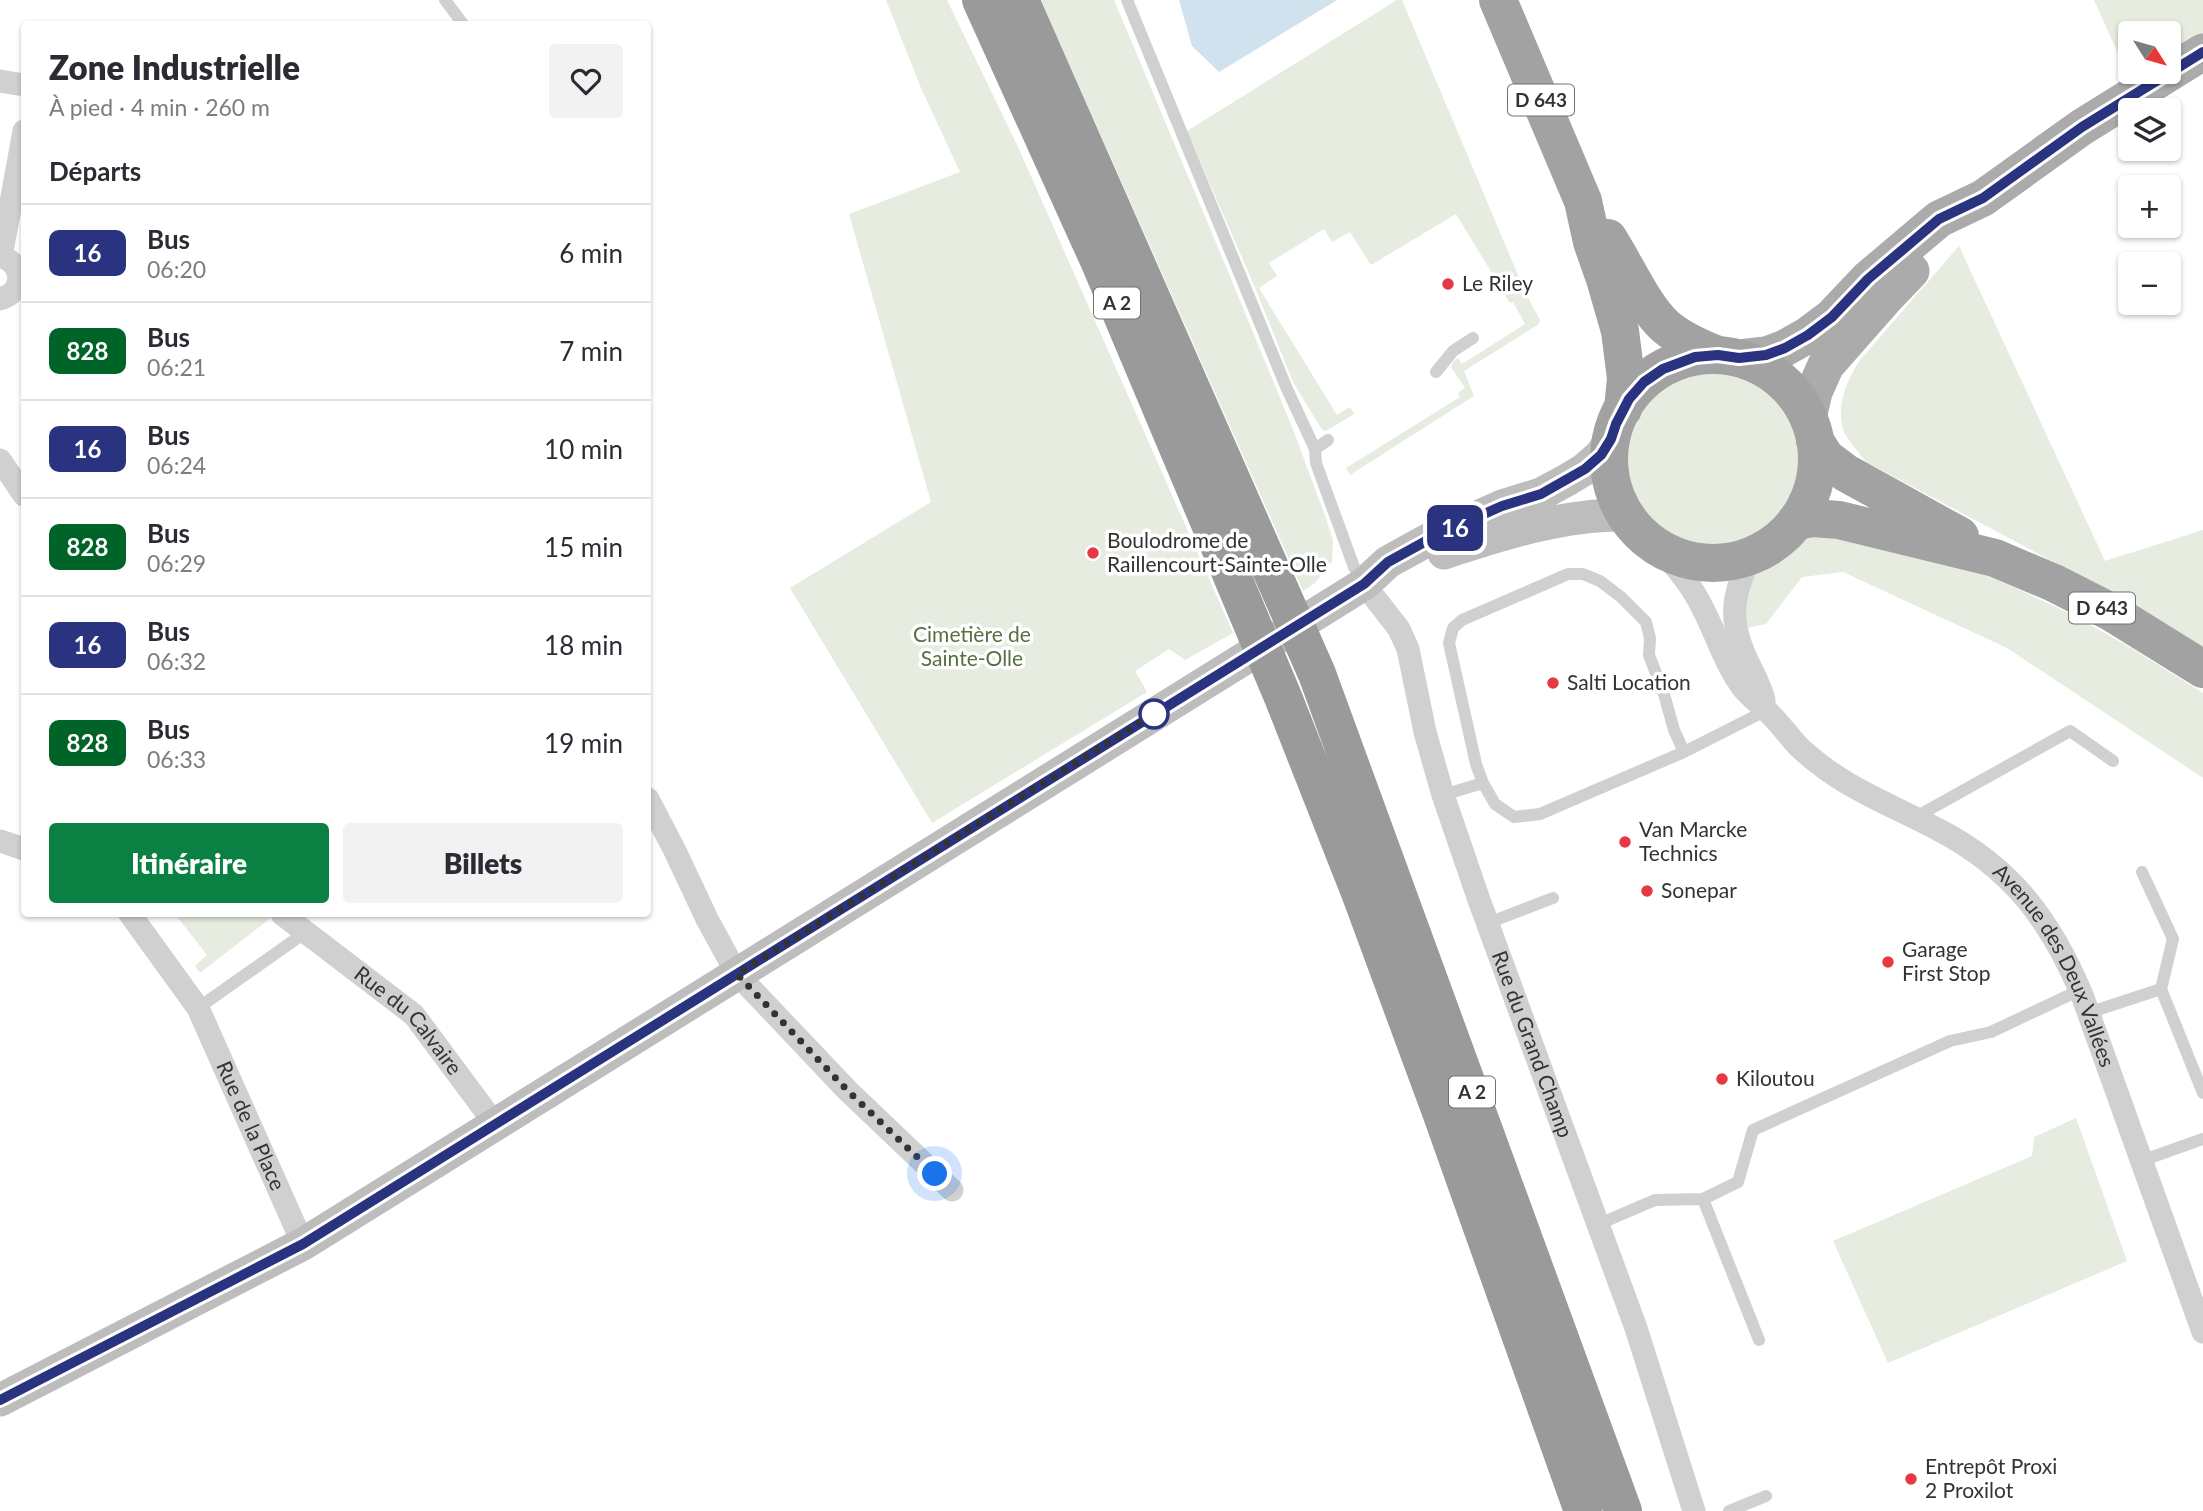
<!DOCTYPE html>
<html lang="fr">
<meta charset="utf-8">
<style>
:root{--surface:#fff;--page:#f2f2f3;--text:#2b2b33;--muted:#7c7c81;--line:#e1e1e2;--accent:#0b8043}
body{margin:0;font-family:Lato,sans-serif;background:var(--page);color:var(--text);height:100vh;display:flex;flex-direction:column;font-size:26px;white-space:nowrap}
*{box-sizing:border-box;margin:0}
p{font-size:23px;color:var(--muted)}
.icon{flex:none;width:38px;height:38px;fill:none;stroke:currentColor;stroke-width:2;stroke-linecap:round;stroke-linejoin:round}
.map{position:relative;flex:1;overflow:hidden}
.panel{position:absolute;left:21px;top:21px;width:630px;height:896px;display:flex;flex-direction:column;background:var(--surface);border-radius:7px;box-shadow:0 2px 5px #0004}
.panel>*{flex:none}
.badge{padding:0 14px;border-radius:10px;font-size:24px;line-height:46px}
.needle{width:46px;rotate:127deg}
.buttons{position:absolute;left:2118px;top:21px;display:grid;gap:14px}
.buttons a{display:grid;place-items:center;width:63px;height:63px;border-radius:7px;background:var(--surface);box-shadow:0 2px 5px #0004;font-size:35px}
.you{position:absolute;width:35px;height:35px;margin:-18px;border:5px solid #fff;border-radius:50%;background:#1a73e8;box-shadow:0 0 0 10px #1a73e833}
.map>.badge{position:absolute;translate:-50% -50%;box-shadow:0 0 0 4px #fff}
h2{padding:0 28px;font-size:26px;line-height:63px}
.round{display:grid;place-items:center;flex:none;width:74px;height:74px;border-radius:7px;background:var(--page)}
.headline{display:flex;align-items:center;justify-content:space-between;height:119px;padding:0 28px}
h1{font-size:33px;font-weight:800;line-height:52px}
.primary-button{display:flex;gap:14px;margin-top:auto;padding:14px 28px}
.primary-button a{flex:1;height:80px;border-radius:7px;background:var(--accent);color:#fff;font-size:28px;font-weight:800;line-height:80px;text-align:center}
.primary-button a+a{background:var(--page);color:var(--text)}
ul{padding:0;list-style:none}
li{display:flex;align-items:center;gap:21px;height:98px;padding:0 28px;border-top:2px solid var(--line)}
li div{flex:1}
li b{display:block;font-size:26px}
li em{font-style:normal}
li .badge{min-width:77px;font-weight:700;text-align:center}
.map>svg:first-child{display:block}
.green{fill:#e6ecdf}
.water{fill:#cfe2ee}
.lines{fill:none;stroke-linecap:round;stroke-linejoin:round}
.service{stroke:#d0d0d0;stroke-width:12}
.minor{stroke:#d0d0d0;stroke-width:23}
.secondary{stroke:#bdbdbd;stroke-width:33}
.primary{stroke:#ababab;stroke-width:37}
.trunk{stroke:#a2a2a2;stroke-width:38}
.motorway{stroke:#9a9a9a;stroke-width:38}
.line-casing{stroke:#fff;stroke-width:16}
.line{stroke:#2a337f;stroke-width:10}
.walk{stroke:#333;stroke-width:7;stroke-dasharray:0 12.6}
.poi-dot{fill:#e63946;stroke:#fff;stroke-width:2.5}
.stop-dot{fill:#fff;stroke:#2a337f;stroke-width:3.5}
.labels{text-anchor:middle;stroke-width:7;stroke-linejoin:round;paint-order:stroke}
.shield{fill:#fff;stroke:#707070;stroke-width:2}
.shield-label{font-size:19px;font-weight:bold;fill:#333}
.poi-label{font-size:21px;fill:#333;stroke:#fff;text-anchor:start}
.park-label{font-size:21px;fill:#56703f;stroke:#fff}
.street-label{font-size:21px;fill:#333;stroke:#fff}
</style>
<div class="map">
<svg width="2203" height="1511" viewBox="0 0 2203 1511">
<rect width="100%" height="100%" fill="#fff"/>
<path class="green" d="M886,0H947L1019,149L1233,633L1185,660L1169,649L1135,671L1147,692L932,823L790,588L931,502L849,214L960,172L921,88Z
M1041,0H1114L1227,269L1294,432L1327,521L1333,541L1332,562L1315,583L1303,591Z
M1397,0H1402L1526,294L1540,320L1539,324L1464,371L1474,396L1350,475L1346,468L1460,397L1458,393L1465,388L1451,367L1453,362L1458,358L1462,364L1525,324L1513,302L1510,303L1456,214L1371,265L1350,232L1332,242L1324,229L1269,263L1277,276L1259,288L1337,415L1350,407L1354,414L1326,431L1322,430L1293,382L1256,290L1187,131Z
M2094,0H2203V34L2168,56V33H2130V72H2143L2130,80Z
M1959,246L2105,561L2203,530V648L2080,576L1866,462C1859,452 1847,441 1843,429C1836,405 1847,380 1860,360Z
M1626 459a87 87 0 1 1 174 0a87 87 0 1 1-174 0Z
M1812,530L1984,573L2075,616L2131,648L2203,693V778L2007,648L1843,572L1802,577L1766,624L1742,629C1743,616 1740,597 1745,585C1753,565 1792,539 1812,530Z
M175,914H268L272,917L200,973L195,966L207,955Z
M2076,1118L2127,1261L1888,1363L1833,1241L2032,1156L2034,1137Z"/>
<path class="water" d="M1179,0H1337L1219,72L1192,46Z"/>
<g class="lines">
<path class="service" d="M445,0L463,24
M1127,0L1287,389L1315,449
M1436,372L1453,351L1473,338
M1328,440L1315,449L1316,463L1354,567L1363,584
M1684,752L1674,730L1664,694L1649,655L1650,638L1646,622L1621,597L1600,581L1583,574H1568L1462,620L1453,628L1449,643L1476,764L1483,783L1495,804L1514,817L1540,814L1684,752L1767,710
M1443,795L1483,783
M1914,818L2070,731L2113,761
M2142,872L2173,939L2161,989
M1488,923L1553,898
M198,1008L306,932
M2088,1013L2161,989L2203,1093
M2141,1161L2203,1139
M1703,1199L1759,1340
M1599,1224L1655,1200L1703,1199L1738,1182L1753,1130L1950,1041L1991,1032L2080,990
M1729,1511L1766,1496"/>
<g class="minor">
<path d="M0,81L24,85"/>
<path d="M0,256C25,264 25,292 0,299"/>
<path d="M1,257L24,131"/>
<path d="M0,460L24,495"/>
<path id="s1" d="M1659,548C1674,565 1689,582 1700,603C1715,630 1724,663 1743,688C1750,697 1759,703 1766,710C1778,721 1787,734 1798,746C1842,788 1888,803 1939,830C2012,868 2051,921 2082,995L2203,1332"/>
<path d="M1751,556C1732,595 1728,620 1747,660C1753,673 1761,687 1764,700"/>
<path id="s2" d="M1364,584L1399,629L1408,649L1425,732L1443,795L1479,900L1636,1328L1694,1511"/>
<path d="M648,799L675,851L707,919L737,974L848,1091L952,1190"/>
<path d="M0,841L24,849"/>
<path id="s3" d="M130,914L198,1008L303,1244"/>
<path id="s4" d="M282,914L414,1015L495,1124"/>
</g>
<path class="secondary" d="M1444,553C1502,534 1564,514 1625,515
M0,1400L303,1244L1364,584L1388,562L1437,535L1502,506L1541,494L1567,480L1585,469L1601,455L1611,439"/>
<path class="primary" d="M1739,358L1766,355L1785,348L1808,335L1832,317L1868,279L1939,219L1983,198L2082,127L2203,52
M1808,418L1814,392L1826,365L1886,297L1911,271"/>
<path class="trunk" d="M1498,0L1583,201L1592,242L1605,279L1620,331L1626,378L1623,409
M1608,238C1625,264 1643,306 1665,326C1681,340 1700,348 1718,355
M1609 459a104 104 0 1 1 208 0a104 104 0 1 1-208 0Z
M1815,441L1826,458L1846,473L1960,536
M1796,521L1813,518L1839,520L1995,558L2054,583L2111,612L2203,669"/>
<path class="motorway" d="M981,0L1101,265L1283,697L1361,895L1441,1112L1583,1511
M1020,0L1317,674L1623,1511"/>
</g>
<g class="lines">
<g class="line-casing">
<path id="line" d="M0,1400L303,1244L1364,584L1388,562L1437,535L1502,506L1541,494L1585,469L1601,455L1611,439L1616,424L1629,399L1644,382L1663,369L1695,357L1718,355L1739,358L1766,355L1785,348L1808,335L1832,317L1868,279L1939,219L1983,198L2082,127L2203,52"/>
</g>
<use href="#line" class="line"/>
<path class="walk" d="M935,1174L848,1091L737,974L1154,714"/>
</g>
<g class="poi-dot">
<circle cx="1448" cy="284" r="7"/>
<circle cx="1093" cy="553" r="7"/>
<circle cx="1553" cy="683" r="7"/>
<circle cx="1625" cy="842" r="7"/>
<circle cx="1647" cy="891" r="7"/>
<circle cx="1888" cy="962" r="7"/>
<circle cx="1722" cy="1079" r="7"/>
<circle cx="1911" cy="1479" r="7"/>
</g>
<circle class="stop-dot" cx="1154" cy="714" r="14"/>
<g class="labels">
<g class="shield">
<rect x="1508" y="84.5" width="66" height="31" rx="5"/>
<rect x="1094" y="287.5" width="46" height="31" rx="5"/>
<rect x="2069" y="592.5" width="66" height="31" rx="5"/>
<rect x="1449" y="1076.5" width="46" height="31" rx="5"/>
</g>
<g class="shield-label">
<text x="1541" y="107">D 643</text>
<text x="1117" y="310">A 2</text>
<text x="2102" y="615">D 643</text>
<text x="1472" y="1099">A 2</text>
</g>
<g class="poi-label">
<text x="1462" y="291">Le Riley</text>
<text x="1107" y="548">Boulodrome de<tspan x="1107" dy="24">Raillencourt-Sainte-Olle</tspan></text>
<text x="1567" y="690">Salti Location</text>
<text x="1639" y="837">Van Marcke<tspan x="1639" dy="24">Technics</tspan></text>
<text x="1661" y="898">Sonepar</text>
<text x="1902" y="957">Garage<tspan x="1902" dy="24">First Stop</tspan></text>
<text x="1736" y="1086">Kiloutou</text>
<text x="1925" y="1474">Entrepôt Proxi<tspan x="1925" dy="24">2 Proxilot</tspan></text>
</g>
<g class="park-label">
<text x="972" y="642">Cimetière de<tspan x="972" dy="24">Sainte-Olle</tspan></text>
</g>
<g class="street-label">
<text dy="7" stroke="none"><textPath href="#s1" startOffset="593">Avenue des Deux Vallées</textPath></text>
<text dy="7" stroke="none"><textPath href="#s4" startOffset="166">Rue du Calvaire</textPath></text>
<text dy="7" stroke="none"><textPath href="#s2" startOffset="494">Rue du Grand Champ</textPath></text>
<text dy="7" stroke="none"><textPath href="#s3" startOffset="245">Rue de la Place</textPath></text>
</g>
</g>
</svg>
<div class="buttons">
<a><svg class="needle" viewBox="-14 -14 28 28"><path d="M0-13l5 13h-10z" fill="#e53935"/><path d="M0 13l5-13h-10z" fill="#7c7c81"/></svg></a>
<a><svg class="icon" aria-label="layers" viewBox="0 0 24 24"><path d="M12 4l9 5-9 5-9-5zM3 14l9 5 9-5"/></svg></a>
<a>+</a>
<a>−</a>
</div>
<div class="you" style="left:935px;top:1174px"></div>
<b class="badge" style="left:1455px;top:528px;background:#2a337f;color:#fff">16</b>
<section class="panel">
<div class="headline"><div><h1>Zone Industrielle</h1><p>À pied · 4 min · 260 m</p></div><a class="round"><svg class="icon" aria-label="heart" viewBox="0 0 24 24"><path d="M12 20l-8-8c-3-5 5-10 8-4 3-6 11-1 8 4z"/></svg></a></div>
<h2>Départs</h2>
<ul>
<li><span class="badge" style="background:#2a337f;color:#fff">16</span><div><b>Bus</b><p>06:20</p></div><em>6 min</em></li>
<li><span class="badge" style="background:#006328;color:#fff">828</span><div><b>Bus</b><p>06:21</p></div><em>7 min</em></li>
<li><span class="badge" style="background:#2a337f;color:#fff">16</span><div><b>Bus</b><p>06:24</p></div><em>10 min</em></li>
<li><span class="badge" style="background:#006328;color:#fff">828</span><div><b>Bus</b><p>06:29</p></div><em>15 min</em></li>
<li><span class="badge" style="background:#2a337f;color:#fff">16</span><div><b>Bus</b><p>06:32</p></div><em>18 min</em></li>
<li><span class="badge" style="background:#006328;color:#fff">828</span><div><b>Bus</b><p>06:33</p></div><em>19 min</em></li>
</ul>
<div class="primary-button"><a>Itinéraire</a><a>Billets</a></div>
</section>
</div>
